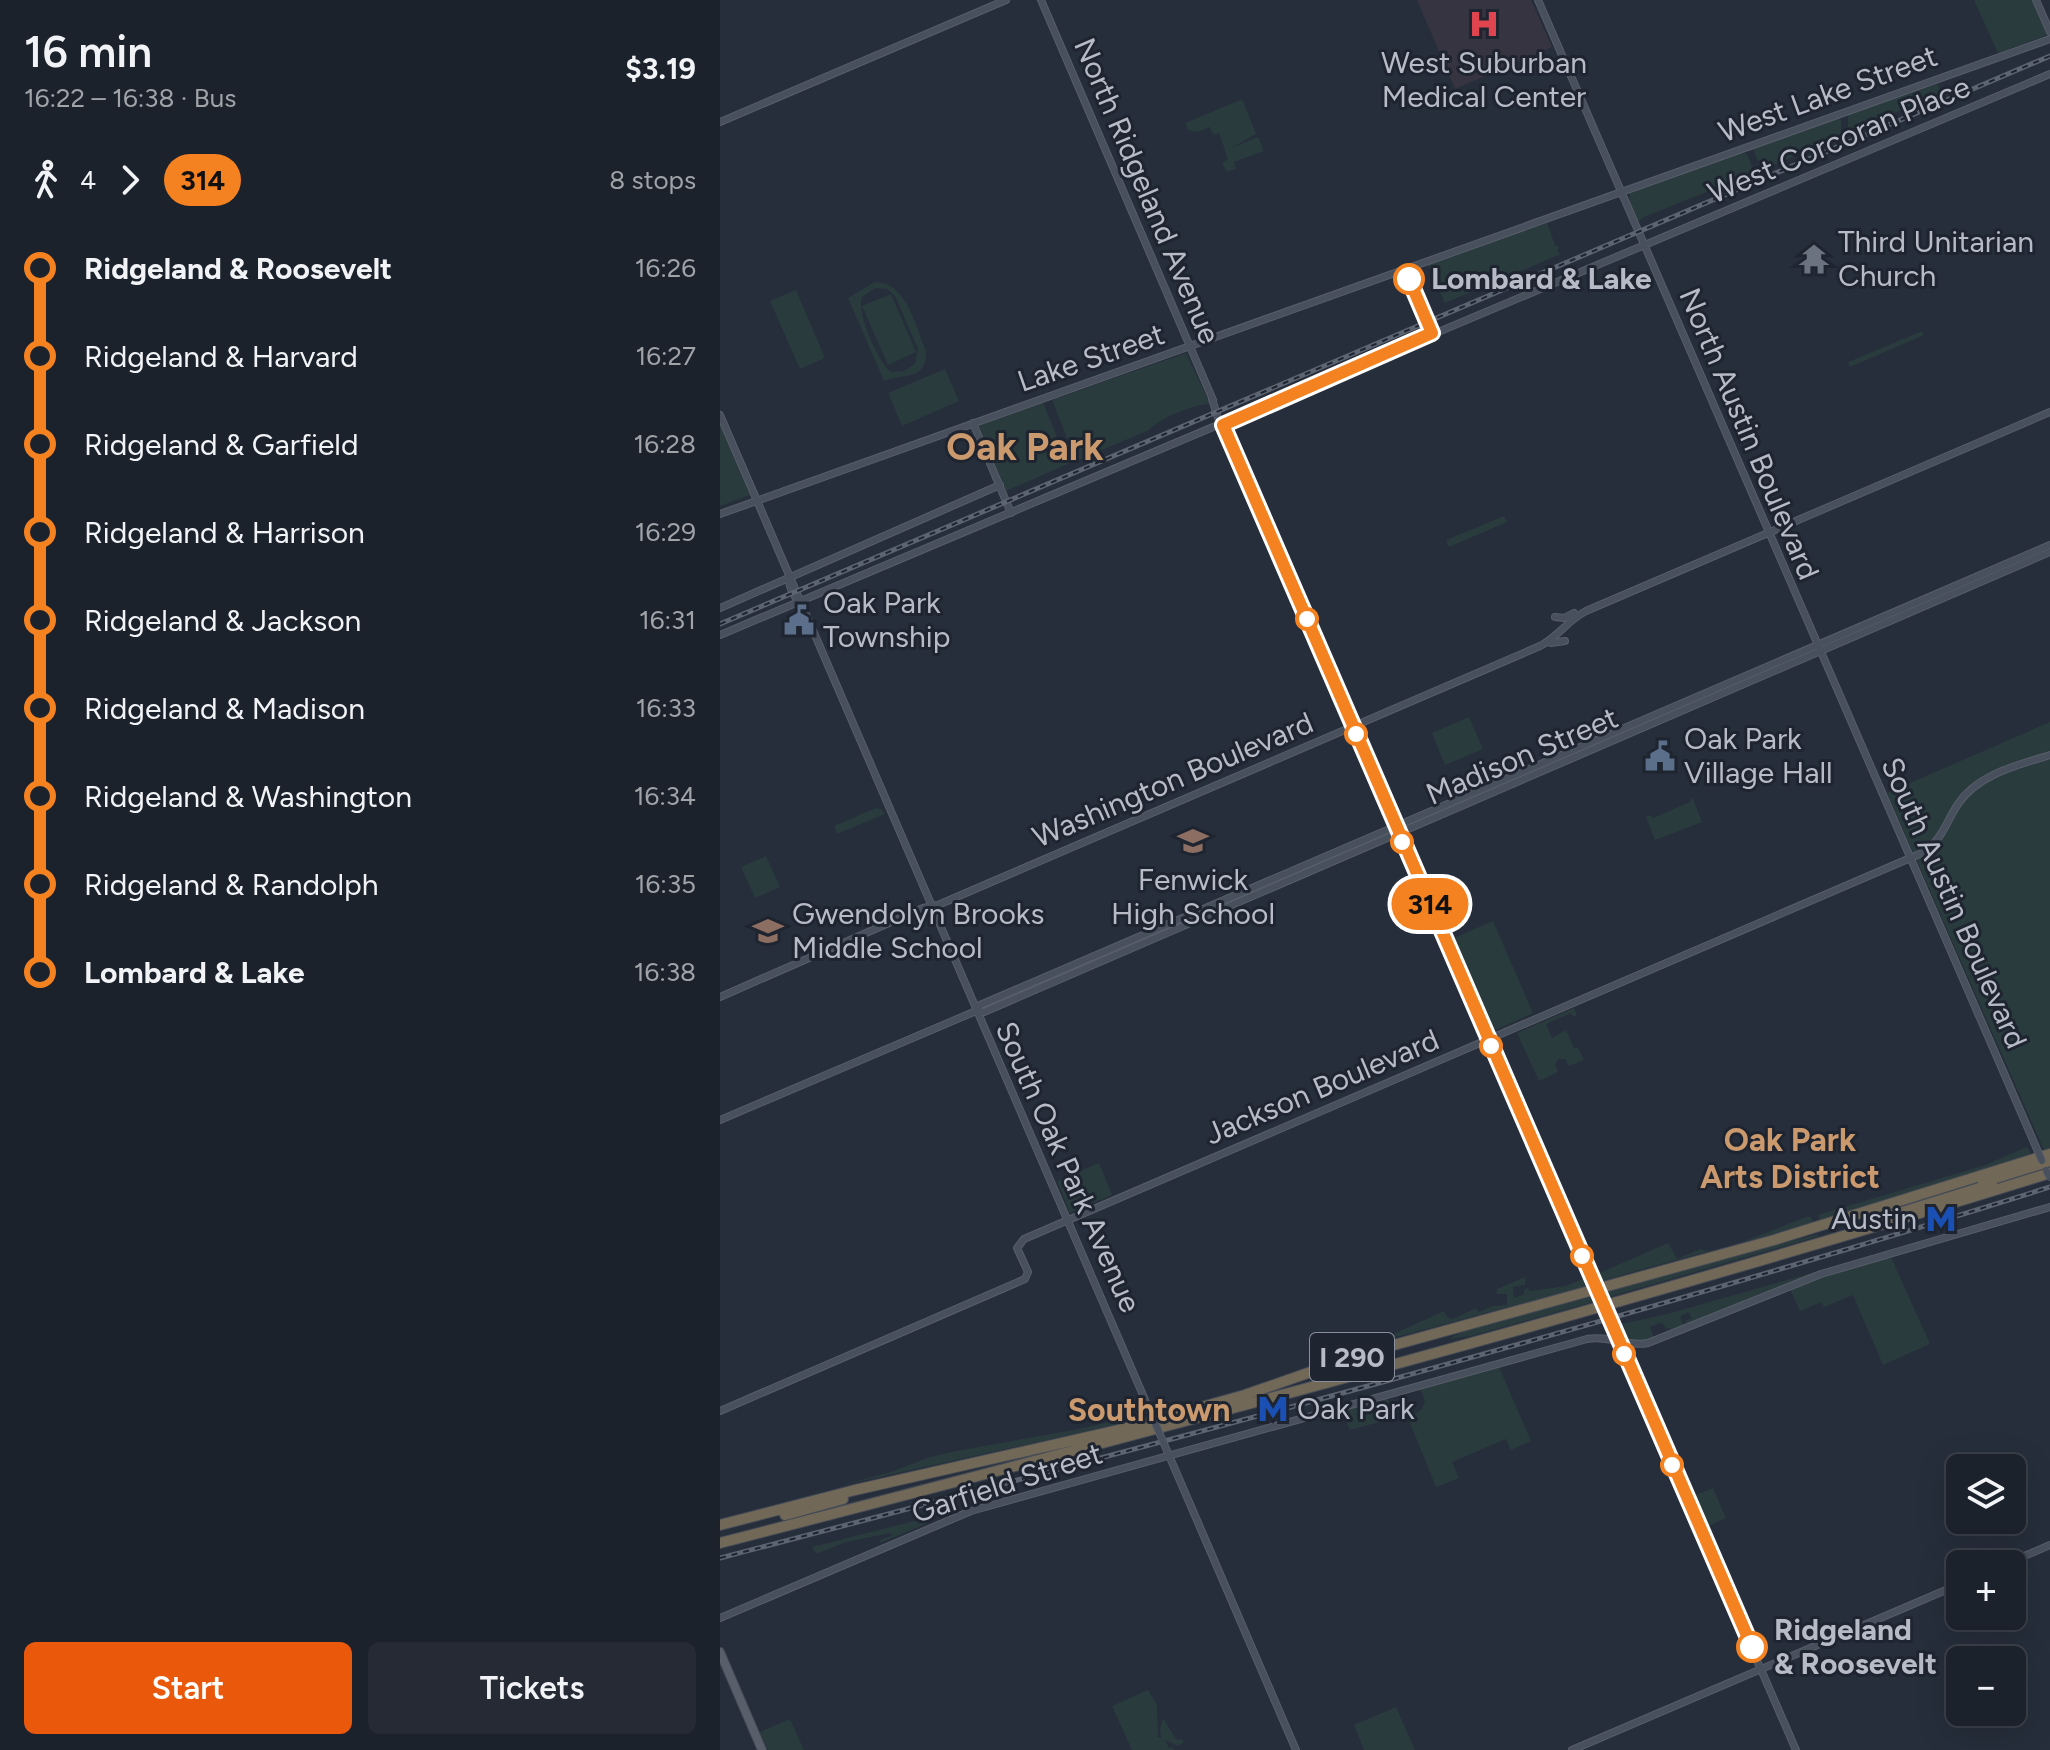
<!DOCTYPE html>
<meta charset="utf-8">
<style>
:root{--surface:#1c222c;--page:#252a34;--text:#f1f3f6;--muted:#a0a4a9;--line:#3a3f48;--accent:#ea580c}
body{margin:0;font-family:Figtree,sans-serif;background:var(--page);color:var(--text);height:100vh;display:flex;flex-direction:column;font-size:30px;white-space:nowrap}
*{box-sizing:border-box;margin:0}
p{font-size:26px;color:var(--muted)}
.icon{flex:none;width:44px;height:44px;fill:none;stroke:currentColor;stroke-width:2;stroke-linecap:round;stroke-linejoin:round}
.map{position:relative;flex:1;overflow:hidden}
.side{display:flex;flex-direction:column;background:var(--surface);width:720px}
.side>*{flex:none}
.badge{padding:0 16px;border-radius:26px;font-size:28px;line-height:52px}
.fabs{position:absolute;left:1226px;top:1454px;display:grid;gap:16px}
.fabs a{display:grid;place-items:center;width:80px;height:80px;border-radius:12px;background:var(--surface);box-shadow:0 8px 32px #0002,0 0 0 2px var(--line);font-size:40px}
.map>.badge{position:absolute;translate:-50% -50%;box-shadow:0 0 0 4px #fff}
.legs{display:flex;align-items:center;gap:12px;height:88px;padding:0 24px;font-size:26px}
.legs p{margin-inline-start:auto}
.overview{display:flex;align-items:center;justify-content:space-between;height:136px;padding:0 24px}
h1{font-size:44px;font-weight:600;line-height:60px}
.action{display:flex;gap:16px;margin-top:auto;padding:16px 24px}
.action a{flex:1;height:92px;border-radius:12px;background:var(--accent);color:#fff;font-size:32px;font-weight:600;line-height:92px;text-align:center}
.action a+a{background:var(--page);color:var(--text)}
ul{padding:0 24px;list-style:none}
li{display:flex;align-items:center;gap:28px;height:88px;font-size:30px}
li i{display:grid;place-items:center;width:12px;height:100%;margin:0 10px;background:currentColor}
li i::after{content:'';width:20px;height:20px;margin:-10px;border:6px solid;border-radius:50%;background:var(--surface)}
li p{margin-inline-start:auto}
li:first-child i{background:linear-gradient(#0000 50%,currentColor 0)}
li:last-child i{background:linear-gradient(currentColor 50%,#0000 0)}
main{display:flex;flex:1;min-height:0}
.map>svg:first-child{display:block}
.medical{fill:#363440}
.green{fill:#293b3d;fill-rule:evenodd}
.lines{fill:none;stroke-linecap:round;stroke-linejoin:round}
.secondary-casing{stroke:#585e69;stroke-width:8}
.primary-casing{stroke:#434954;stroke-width:10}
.highway-casing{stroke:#454b56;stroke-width:12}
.secondary{stroke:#48505e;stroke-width:6}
.primary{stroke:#585f6b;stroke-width:8}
.highway{stroke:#716858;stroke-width:10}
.rail-casing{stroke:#5c6472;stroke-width:5}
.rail{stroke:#1f2530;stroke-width:2;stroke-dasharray:6;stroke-linecap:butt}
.secondary-bridge-casing{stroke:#585e69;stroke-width:8;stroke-linecap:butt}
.secondary-bridge{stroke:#48505e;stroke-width:6}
.line-1-casing{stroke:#fff;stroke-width:18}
.line-1{stroke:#f58220;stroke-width:12}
.stop-1-dot{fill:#fff;stroke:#f58220;stroke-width:4}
.labels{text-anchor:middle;stroke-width:6;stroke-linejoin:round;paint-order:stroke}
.shield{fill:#1f2530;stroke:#898e9a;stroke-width:2}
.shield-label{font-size:28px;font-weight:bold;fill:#b6bbc7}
.poi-label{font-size:30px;fill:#b6bbc7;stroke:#1f2530;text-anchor:start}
.street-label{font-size:30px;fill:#b6bbc7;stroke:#1f2530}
.stop-label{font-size:30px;font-weight:bold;fill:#b6bbc7;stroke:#1f2530;text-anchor:start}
.neighbourhood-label{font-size:32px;font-weight:bold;fill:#ca996d;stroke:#1f2530}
.district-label{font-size:38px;font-weight:bold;fill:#ca996d;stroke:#1f2530}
</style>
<main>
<section class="side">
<div class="overview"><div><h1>16 min</h1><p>16:22 – 16:38 · Bus</p></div><b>$3.19</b></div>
<div class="legs"><svg class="icon" aria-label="walk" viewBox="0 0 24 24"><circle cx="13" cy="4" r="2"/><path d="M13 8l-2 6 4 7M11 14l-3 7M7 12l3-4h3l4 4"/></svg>4<svg class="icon" aria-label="forward" viewBox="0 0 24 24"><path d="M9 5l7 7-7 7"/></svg><b class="badge" style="background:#f58220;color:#111">314</b><p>8 stops</p></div>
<ul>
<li><i style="color:#f58220"></i><b>Ridgeland &amp; Roosevelt</b><p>16:26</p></li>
<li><i style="color:#f58220"></i><span>Ridgeland &amp; Harvard</span><p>16:27</p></li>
<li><i style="color:#f58220"></i><span>Ridgeland &amp; Garfield</span><p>16:28</p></li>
<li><i style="color:#f58220"></i><span>Ridgeland &amp; Harrison</span><p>16:29</p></li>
<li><i style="color:#f58220"></i><span>Ridgeland &amp; Jackson</span><p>16:31</p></li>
<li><i style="color:#f58220"></i><span>Ridgeland &amp; Madison</span><p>16:33</p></li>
<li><i style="color:#f58220"></i><span>Ridgeland &amp; Washington</span><p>16:34</p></li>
<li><i style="color:#f58220"></i><span>Ridgeland &amp; Randolph</span><p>16:35</p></li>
<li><i style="color:#f58220"></i><b>Lombard &amp; Lake</b><p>16:38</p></li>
</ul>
<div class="action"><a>Start</a><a>Tickets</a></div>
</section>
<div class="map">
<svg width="1330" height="1750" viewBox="0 0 1330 1750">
<rect width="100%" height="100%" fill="#262e3b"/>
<path class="medical" d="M697,0H811L832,47L735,89Z"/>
<path class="green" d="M1254,0H1312L1327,35L1278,53Z
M1217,84L1222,93L1128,133V115Z
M520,100L523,101L536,134L511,148L538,137L544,151L514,162L516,169L507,172L502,163L508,159L499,133L494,135L489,127L478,132L468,130L465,123Z
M1119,118L1121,120V136L1042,170L1033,149Z
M1022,153L1027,154L1034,173L924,217L918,222L909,200L910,193Z
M827,223L835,245L839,247L837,251L841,254L725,303L708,265Z
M155,282C187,282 195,326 206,351C207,382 182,373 164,381L128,298ZM155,288L167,289L175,296L198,349L195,364L184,371L171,372C158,362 136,312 142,297Z
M76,290L105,358L80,369L50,301Z
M171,294L196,352L168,365L142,306Z
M1202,331L1204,335L1130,367L1128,362Z
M466,353L490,404C476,403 438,419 429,430L356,461L332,400Z
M225,369L239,401L182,426L168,393Z
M323,402L343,452L345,451L350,463L286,491L259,426Z
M0,425L30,495L0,506Z
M784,516L787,522L729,547L726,540Z
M749,717L763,749L725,765L712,733Z
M1330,722V1148L1324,1150L1167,793Z
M972,797L982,822L935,840L926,817L931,815L933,818L970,802Z
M156,808L161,809L165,814L117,834L114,826Z
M46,856L60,887L35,898L21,867Z
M773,921L813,1013L771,1032L731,939Z
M854,1008L857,1015L853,1017L851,1013L826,1024L832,1038L846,1030L854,1048H858L864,1060L849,1066L845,1059H838L835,1065L838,1072L819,1081L797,1033Z
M1307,1147L1311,1154L1100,1220L1098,1215L1265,1165Z
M379,1163L392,1195L350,1213L337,1181Z
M1086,1217H1091L1093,1222C1022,1244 948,1261 878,1282L875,1275L948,1243L957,1259L980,1249L988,1251L1017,1244Z
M1098,1234L1099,1236L885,1298L882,1292Z
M1171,1257L1210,1344L1163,1365L1133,1295L1104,1307L1101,1302L1080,1311L1069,1287Z
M1109,1268L966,1324L965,1321L972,1318L968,1312L960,1317L964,1325L952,1331L950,1328L946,1329L942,1322L930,1327L934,1338C915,1344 906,1341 897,1325L947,1314Z
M805,1277V1285L793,1287L794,1298L804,1294V1290L807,1288L811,1291L846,1286L865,1278L869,1285L654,1343L724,1311L727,1317L733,1319L756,1308L759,1312L773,1306L787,1305V1294H777V1289Z
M873,1295L876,1301L751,1336L729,1339L748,1329Z
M779,1367L811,1441L791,1450L786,1439L732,1462L739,1478L716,1487L688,1418L702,1409L705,1401L700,1388Z
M668,1399L675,1418L630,1430L622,1411Z
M423,1414L426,1418L128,1484L0,1519L174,1471L207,1458L231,1452L364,1428Z
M993,1488L1006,1518L986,1527L973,1496Z
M210,1517L195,1524L213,1521L160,1543V1540L172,1535L171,1533L126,1542L96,1554L92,1547Z
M428,1690L437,1705L438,1737L441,1738L440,1729L443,1718L456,1739L463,1740V1743L458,1746L445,1740L449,1748L453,1747L454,1750H412L392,1706Z
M676,1707L695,1750H644L634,1725Z
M70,1719L84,1750H48L40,1732Z"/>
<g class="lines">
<g class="secondary-casing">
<path id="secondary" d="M321,0L493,400
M818,0L1316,1147
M1316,0L1330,32
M0,122L286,0
M492,399L498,418L547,525L874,1284
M0,415L432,1416
M253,423L291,513
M0,514L1330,39
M69,577C68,585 73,596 79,601
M0,608L280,485
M835,617L844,618L854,613
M0,635L1330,74
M831,643L845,641
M0,997L203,908L218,905L276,880L820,646C838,637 848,620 866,611L1330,412
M256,1011L264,1012L1330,552
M0,1120L256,1011L260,1005L1330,545
M893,1329L1076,1750
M0,1411L305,1279L308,1272L297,1248L304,1239L1202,853C1222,841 1226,822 1238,804C1258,774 1298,765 1330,755
M448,1453L576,1750
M1286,1564L1330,1545
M0,1618L251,1511L867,1339C888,1335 907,1347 928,1343L1101,1274L1330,1207
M852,1750L1240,1584"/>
</g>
<g class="primary-casing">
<path id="primary" d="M0,1652L42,1750"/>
</g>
<g class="highway-casing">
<path id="highway" d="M1263,1182L1330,1161
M1173,1215L1272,1184
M65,1515L123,1499
M0,1525L135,1490L403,1429L525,1395L645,1353L1054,1240L1330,1154
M0,1543C445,1428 891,1310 1330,1173"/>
</g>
<use href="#secondary" class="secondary"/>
<use href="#primary" class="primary"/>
<use href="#highway" class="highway"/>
<g class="rail-casing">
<path id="rail" d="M0,624L1330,56
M0,1558C445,1442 891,1325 1330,1187"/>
</g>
<use href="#rail" class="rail"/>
<g class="secondary-bridge-casing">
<path id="secondary-bridge" d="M1316,1147L1322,1161
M1326,1170L1330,1178
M874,1284L893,1329
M432,1416L448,1453"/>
</g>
<use href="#secondary-bridge" class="secondary-bridge"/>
</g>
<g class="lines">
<g class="line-1-casing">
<path id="line-1" d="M689,279L712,333L503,425L1032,1647"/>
</g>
<use href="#line-1" class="line-1"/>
</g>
<defs>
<g id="hospital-bare" transform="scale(2.4)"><path d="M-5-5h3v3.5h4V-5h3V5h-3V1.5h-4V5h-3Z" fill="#e0444e" stroke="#1f2530" stroke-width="2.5" paint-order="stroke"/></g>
<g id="temple-bare" transform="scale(2.4)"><path d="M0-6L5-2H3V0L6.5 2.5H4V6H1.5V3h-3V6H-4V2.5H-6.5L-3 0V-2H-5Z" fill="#6b7280" stroke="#1f2530" stroke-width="2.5" paint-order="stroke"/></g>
<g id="civic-bare" transform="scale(2.4)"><path d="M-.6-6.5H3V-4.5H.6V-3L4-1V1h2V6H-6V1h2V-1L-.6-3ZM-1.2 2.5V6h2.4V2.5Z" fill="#5c6f8a" stroke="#1f2530" stroke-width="2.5" paint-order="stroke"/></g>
<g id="school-bare" transform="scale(2.4)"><path d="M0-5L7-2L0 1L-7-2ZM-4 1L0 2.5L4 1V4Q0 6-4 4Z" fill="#8d6e63" stroke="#1f2530" stroke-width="2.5" paint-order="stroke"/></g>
<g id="metro-bare" transform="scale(2.4)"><path d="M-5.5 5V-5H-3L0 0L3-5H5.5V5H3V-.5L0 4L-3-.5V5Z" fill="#1a4fb4" stroke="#1f2530" stroke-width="2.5" paint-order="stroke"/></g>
</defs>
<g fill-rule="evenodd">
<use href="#hospital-bare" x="764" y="24"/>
<use href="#temple-bare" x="1094" y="259"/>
<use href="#civic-bare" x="79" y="620"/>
<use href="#civic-bare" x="940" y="756"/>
<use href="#school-bare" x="473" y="841"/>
<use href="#school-bare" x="48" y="931"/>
<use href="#metro-bare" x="1221" y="1219"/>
<use href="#metro-bare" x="553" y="1409"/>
</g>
<g class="stop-1-dot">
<circle cx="689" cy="279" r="14"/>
<circle cx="587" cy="619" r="10"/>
<circle cx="636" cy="734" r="10"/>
<circle cx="682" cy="842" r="10"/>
<circle cx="771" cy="1046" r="10"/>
<circle cx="862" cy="1256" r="10"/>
<circle cx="904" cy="1354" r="10"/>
<circle cx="952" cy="1465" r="10"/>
<circle cx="1032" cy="1647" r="14"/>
</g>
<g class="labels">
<rect class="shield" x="590" y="1333" width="84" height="48" rx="6"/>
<g class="shield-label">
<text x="632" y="1367">I 290</text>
</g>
<g class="poi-label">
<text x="764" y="73" text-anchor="middle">West Suburban<tspan x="764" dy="34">Medical Center</tspan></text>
<text x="1118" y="252">Third Unitarian<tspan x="1118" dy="34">Church</tspan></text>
<text x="103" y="613">Oak Park<tspan x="103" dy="34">Township</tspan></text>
<text x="964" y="749">Oak Park<tspan x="964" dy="34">Village Hall</tspan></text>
<text x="473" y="890" text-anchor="middle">Fenwick<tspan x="473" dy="34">High School</tspan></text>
<text x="72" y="924">Gwendolyn Brooks<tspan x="72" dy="34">Middle School</tspan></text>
<text x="1197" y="1229" text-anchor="end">Austin</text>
<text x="577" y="1419">Oak Park</text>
</g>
<g class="street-label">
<text transform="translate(1108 94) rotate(-20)" y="10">West Lake Street</text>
<text transform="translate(1119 140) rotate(-23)" y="10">West Corcoran Place</text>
<text transform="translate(427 191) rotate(67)" y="10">North Ridgeland Avenue</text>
<text transform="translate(371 358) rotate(-19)" y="10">Lake Street</text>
<text transform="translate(1029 434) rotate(67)" y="10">North Austin Boulevard</text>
<text transform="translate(802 756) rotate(-23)" y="10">Madison Street</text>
<text transform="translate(453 780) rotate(-23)" y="10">Washington Boulevard</text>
<text transform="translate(1234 903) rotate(66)" y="10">South Austin Boulevard</text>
<text transform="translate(602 1087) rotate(-23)" y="10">Jackson Boulevard</text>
<text transform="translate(348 1167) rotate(66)" y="10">South Oak Park Avenue</text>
<text transform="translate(287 1483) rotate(-18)" y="10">Garfield Street</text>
</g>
<g class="stop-label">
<text x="711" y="289">Lombard &amp; Lake</text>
<text x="1054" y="1640">Ridgeland<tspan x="1054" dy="34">&amp; Roosevelt</tspan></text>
</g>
<g class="neighbourhood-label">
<text x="1070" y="1151">Oak Park<tspan x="1070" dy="37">Arts District</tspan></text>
<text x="429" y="1421">Southtown</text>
</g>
<g class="district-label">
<text x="305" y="460">Oak Park</text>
</g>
</g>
</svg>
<div class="fabs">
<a><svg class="icon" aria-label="layers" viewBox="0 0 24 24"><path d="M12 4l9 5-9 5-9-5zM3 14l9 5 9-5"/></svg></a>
<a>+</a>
<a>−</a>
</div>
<b class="badge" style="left:710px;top:904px;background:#f58220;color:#111">314</b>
</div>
</main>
